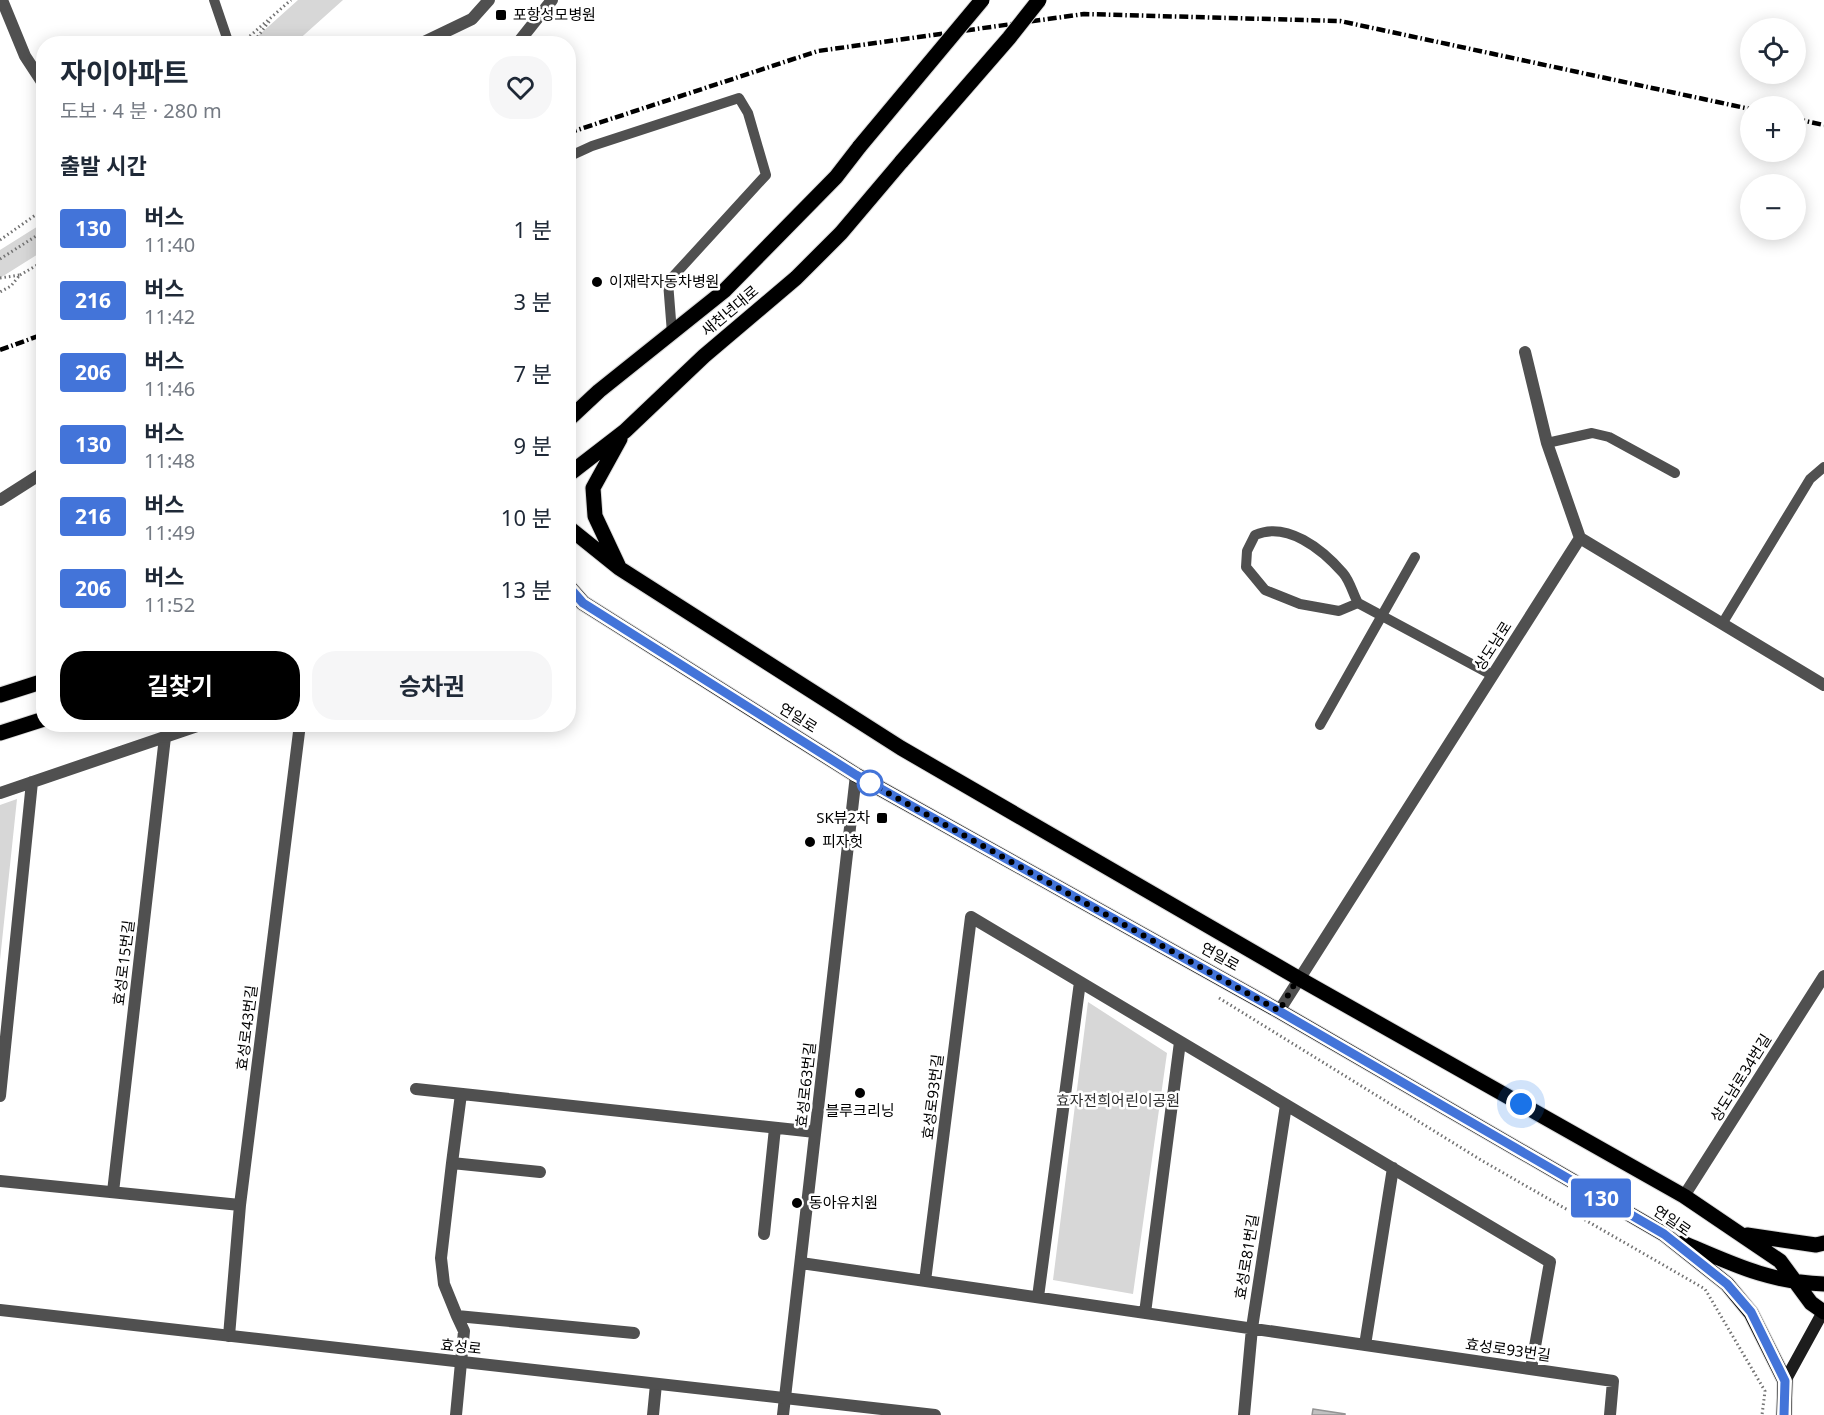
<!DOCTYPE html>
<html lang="ko">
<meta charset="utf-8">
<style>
:root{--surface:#fff;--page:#f6f6f7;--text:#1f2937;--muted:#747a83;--accent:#000}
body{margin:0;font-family:"Noto Sans","Noto Sans KR",sans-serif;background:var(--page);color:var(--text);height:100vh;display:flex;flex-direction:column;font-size:22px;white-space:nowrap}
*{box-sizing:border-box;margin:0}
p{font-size:20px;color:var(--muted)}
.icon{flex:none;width:33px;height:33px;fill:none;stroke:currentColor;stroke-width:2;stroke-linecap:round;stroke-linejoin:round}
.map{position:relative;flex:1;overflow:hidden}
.side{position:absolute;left:36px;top:36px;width:540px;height:696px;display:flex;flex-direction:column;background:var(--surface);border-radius:24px;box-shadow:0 3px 15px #0003}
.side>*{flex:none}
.badge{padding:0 12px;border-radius:4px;font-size:21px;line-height:39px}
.controls{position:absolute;left:1740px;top:18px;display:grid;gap:12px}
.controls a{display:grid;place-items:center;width:66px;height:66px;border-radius:50%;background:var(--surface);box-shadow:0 3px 15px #0003;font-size:30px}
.you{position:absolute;width:30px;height:30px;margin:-15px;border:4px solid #fff;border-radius:50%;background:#1a73e8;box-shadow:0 0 0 9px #1a73e833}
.map>.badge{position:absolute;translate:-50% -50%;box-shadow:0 0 0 3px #fff}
h2{padding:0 24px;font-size:22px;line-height:54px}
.round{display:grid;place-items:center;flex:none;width:63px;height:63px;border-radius:24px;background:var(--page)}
.overview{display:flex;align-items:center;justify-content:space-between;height:102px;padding:0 24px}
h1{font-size:28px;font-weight:700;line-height:45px}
.action{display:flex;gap:12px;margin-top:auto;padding:12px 24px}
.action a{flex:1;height:69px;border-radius:24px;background:var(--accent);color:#fff;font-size:24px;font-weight:700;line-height:69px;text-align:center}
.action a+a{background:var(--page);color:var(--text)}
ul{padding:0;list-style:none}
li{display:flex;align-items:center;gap:18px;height:72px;padding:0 24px}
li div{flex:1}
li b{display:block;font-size:22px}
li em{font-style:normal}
li .badge{min-width:66px;font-weight:700;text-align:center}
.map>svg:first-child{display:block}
.green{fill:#d7d7d7}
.building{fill:#c0c0c0;stroke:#949494;stroke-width:1.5}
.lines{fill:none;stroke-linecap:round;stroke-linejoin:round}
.primary-casing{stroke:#dbdbdb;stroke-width:17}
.path{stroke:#727272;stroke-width:3;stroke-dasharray:1.5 3;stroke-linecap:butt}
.service{stroke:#505050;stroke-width:10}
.minor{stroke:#505050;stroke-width:12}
.tertiary{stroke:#505050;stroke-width:12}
.secondary{stroke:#1d1d1d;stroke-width:12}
.primary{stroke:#000;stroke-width:15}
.rail{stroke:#000;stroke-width:4.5;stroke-dasharray:9 3 1.5 3;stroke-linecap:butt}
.primary-bridge-casing{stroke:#dbdbdb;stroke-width:17;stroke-linecap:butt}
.primary-bridge{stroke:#000;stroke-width:15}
.line-casing{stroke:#fff;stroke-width:14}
.line{stroke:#4374d9;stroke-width:9}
.walk{stroke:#000;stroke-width:6;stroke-dasharray:0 10.8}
.poi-dot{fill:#000;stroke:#fff;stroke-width:2}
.stop-dot{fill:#fff;stroke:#4374d9;stroke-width:3}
.labels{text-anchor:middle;stroke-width:5;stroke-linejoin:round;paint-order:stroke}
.poi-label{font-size:15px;fill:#000;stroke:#fff;text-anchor:start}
.street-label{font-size:15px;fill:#000;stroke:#fff}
.park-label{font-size:15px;fill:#2e2e2e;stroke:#fff}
</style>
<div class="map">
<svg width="1824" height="1415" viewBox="0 0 1824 1415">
<rect width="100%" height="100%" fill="#fff"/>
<path class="green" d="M298,0H343L295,43H250Z
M43,223V251L0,278V250Z
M17,799L0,960V805Z
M1088,1002L1167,1053L1133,1294L1053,1280Z"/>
<path class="building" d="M1313,1409L1345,1414V1415H1312Z"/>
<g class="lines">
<g class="primary-casing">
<path id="primary" d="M568,420L599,391L724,291L836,177L860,146
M568,475L625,431L704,356L796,278L841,233L902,161
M568,527L619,568L901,748L1298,978L1684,1196L1780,1261L1811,1303L1824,1312
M618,565L595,516L593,488L620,439
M568,586L583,603L856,775L1279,1011L1664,1234L1727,1284L1751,1313L1785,1381L1784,1415
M0,695L44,681
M0,733L44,719
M1747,1235L1816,1245L1824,1243
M1683,1243C1733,1264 1768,1282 1824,1284"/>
</g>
<path class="path" d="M243,42L291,0
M252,44L271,19
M0,240L44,209
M0,259L44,231
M20,275L44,261
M0,278L20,275L11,286L0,292
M58,728L68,724
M1219,998L1481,1160L1705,1289L1765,1391L1762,1415"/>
<path class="service" d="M214,0L229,44
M568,157L592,146L739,98L748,113L766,175L668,282L672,333
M1547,443L1592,433L1609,437L1675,473
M1358,603C1353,594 1350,581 1343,573C1322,549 1287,521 1255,535L1247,551L1246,567L1265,590L1300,604L1339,611L1358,603L1492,675
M1722,624L1810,479L1824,467
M1320,725L1415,557"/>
<path class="minor" d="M420,44L472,19L489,0
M1525,352L1547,443L1580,538
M1580,538L1824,685
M0,793L203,724
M1279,1011L1580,538
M416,1089L815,1132
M0,1096L32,782
M452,1163L461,1094
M540,1172L452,1163L441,1258L444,1284L457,1316L634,1333
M0,1181L240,1205
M113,1192L165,737
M1684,1196L1824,976
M764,1234L775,1128
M801,1263L1613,1381L1610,1415
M925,1281L971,917L1550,1262L1531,1369
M1038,1297L1080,982
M1145,1313L1180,1042
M229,1336L240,1205L300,724
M1365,1345L1393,1168
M456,1415L464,1331L457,1316
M653,1415L656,1384
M783,1415L856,775
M1244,1415L1252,1328L1286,1105"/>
<path class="tertiary" d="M2,0L25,56L44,85
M517,44L552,0
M0,500L44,472
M0,1310L935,1415"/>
<path class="secondary" d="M1785,1381L1824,1310"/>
<use href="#primary" class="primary"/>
<path class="rail" d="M1796,119L1824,125
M568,133L818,51L1084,14L1340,21L1750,109
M0,350L44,334"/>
<g class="primary-bridge-casing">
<path id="primary-bridge" d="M860,146L982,0
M902,161L1009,38L1039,0"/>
</g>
<use href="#primary-bridge" class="primary-bridge"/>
</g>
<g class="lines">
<g class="line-casing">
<path id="line" d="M568,586L583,603L856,775L1279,1011L1664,1234L1727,1284L1751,1312L1785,1381L1784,1415"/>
</g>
<use href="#line" class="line"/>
<path class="walk" d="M870,783L1279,1011L1298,978L1521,1104"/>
</g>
<g class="poi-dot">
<rect x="495" y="9" width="12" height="12" rx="3"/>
<circle cx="597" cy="282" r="6"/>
<rect x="876" y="812" width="12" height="12" rx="3"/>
<circle cx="810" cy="842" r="6"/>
<circle cx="860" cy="1093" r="6"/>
<circle cx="797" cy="1203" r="6"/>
</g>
<circle class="stop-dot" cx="870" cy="783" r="12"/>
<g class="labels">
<g class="poi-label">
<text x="513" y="20">포항성모병원</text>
<text x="609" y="287">이재락자동차병원</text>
<text x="870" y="823" text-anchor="end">SK뷰2차</text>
<text x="822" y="847">피자헛</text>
<text x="860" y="1116" text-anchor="middle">블루크리닝</text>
<text x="809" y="1208">동아유치원</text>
</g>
<g class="street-label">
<text transform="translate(730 311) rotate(-40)" y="5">새천년대로</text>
<text transform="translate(1493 646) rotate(-57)" y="5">상도남로</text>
<text transform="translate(798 718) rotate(32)" y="5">연일로</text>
<text transform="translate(1220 957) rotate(29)" y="5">연일로</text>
<text transform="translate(124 963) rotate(-83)" y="5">효성로15번길</text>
<text transform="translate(247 1028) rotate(-83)" y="5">효성로43번길</text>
<text transform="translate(1741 1078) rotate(-58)" y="5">상도남로34번길</text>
<text transform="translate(806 1085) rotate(-84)" y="5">효성로63번길</text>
<text transform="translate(933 1097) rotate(-83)" y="5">효성로93번길</text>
<text transform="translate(1672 1221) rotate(34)" y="5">연일로</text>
<text transform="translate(1247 1257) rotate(-81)" y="5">효성로81번길</text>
<text transform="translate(461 1347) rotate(6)" y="5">효성로</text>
<text transform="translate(1508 1350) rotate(8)" y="5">효성로93번길</text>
</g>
<g class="park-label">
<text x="1118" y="1106">효자전희어린이공원</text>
</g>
</g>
</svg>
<div class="controls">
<a><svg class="icon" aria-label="locate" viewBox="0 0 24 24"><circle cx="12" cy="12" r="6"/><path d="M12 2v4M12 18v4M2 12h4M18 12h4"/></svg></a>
<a>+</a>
<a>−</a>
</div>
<div class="you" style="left:1521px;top:1104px"></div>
<b class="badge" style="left:1601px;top:1198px;background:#4374d9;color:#fff">130</b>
<section class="side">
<div class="overview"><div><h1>자이아파트</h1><p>도보 · 4 분 · 280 m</p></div><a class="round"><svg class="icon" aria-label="heart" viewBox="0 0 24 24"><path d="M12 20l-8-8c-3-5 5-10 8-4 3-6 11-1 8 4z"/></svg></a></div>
<h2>출발 시간</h2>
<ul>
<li><span class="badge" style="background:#4374d9;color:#fff">130</span><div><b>버스</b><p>11:40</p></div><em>1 분</em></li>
<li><span class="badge" style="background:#4374d9;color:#fff">216</span><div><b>버스</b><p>11:42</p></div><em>3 분</em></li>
<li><span class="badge" style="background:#4374d9;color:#fff">206</span><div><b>버스</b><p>11:46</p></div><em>7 분</em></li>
<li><span class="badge" style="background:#4374d9;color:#fff">130</span><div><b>버스</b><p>11:48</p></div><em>9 분</em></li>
<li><span class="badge" style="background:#4374d9;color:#fff">216</span><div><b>버스</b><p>11:49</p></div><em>10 분</em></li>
<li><span class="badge" style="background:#4374d9;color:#fff">206</span><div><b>버스</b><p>11:52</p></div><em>13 분</em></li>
</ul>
<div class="action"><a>길찾기</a><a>승차권</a></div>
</section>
</div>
